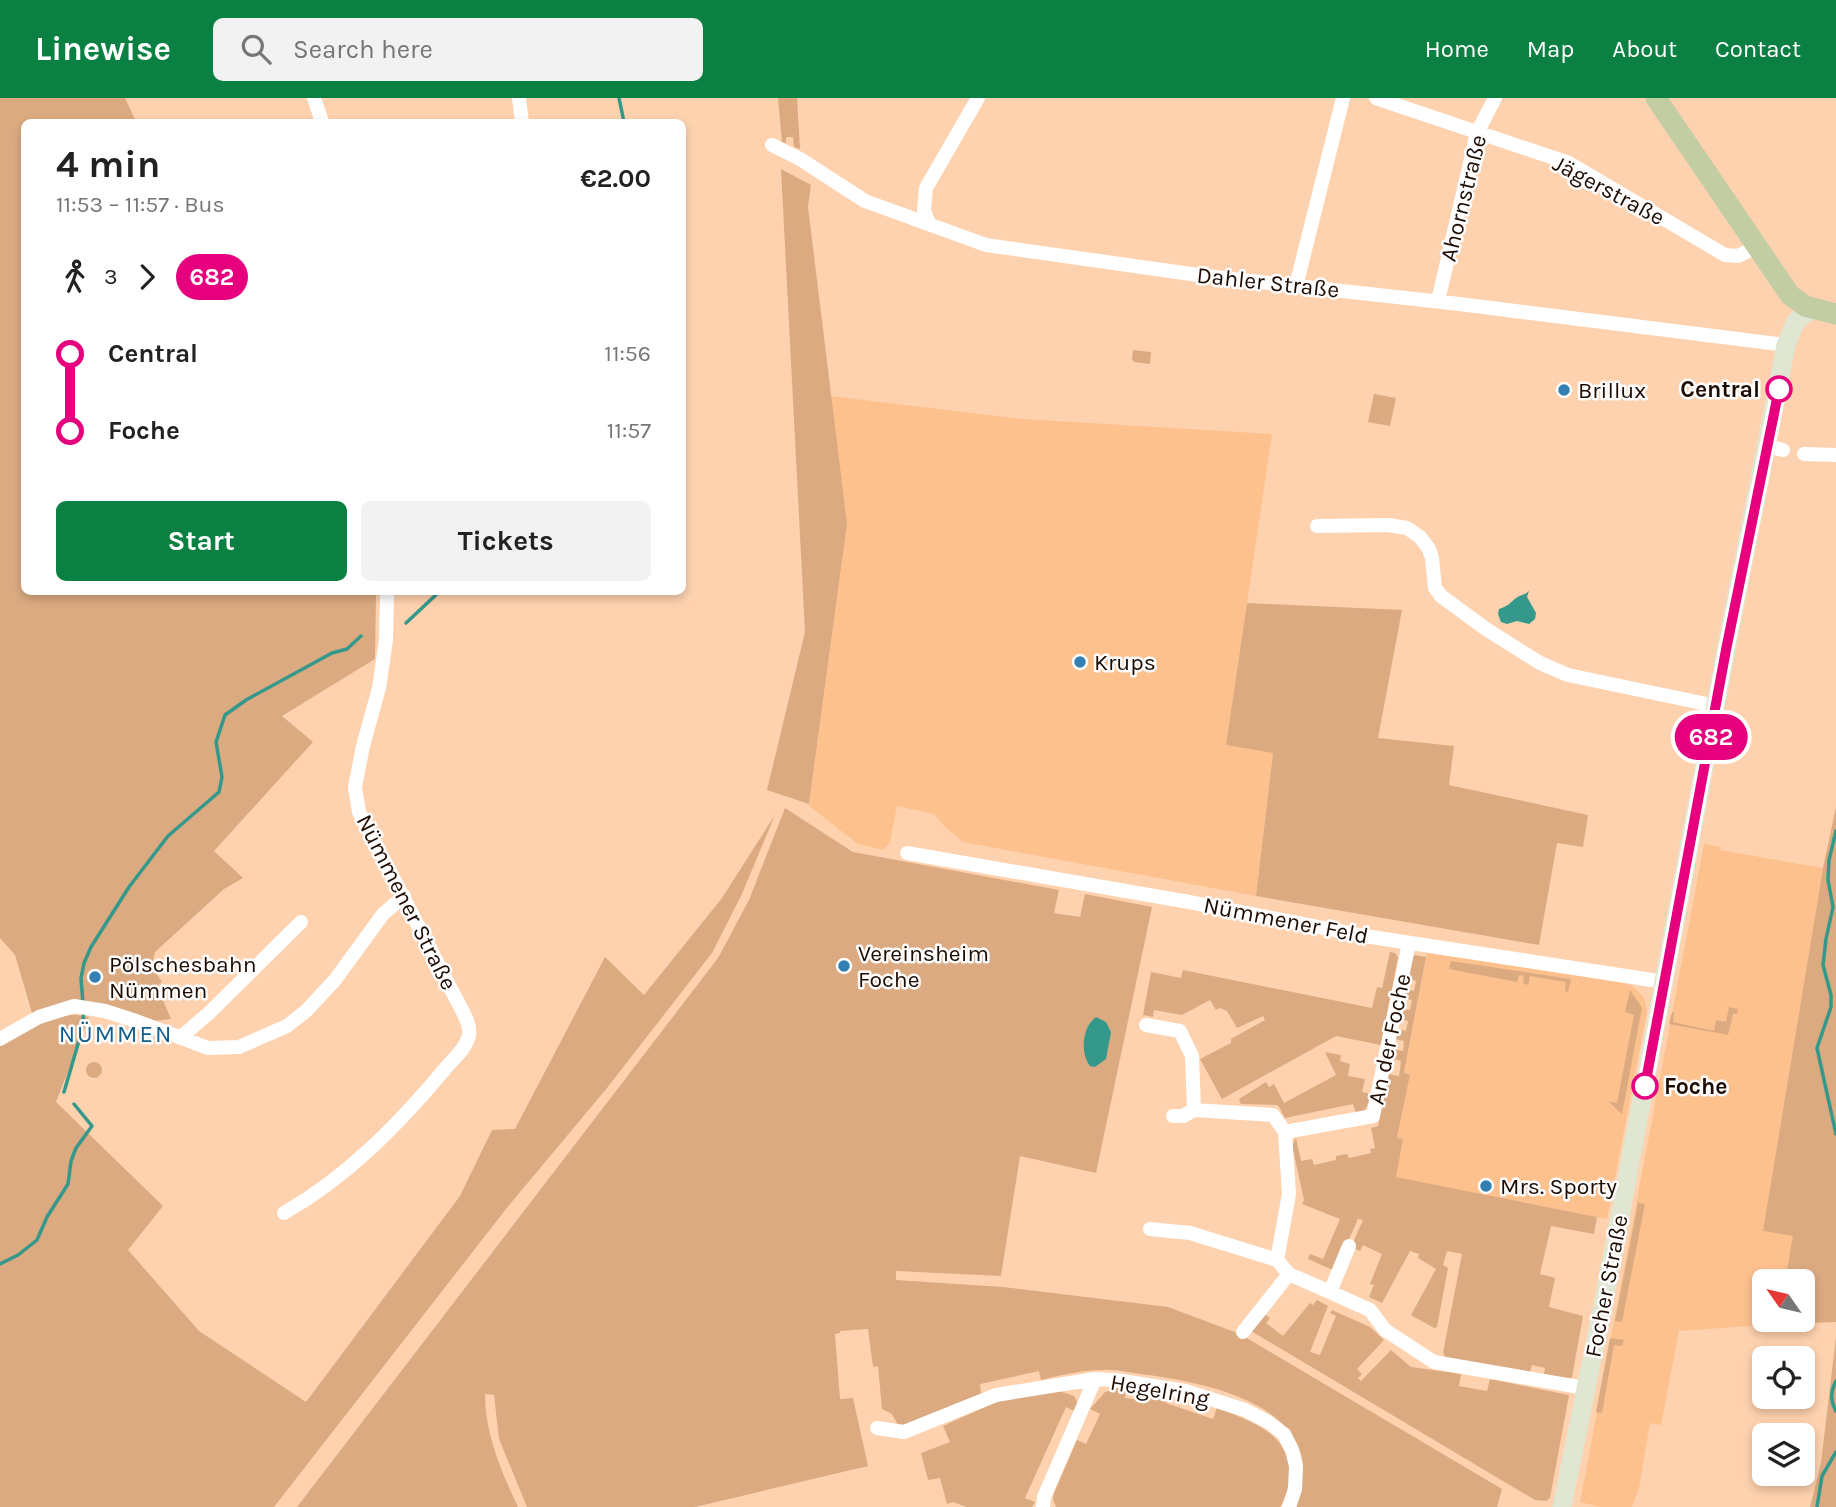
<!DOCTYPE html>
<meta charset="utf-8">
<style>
:root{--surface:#fff;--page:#f2f2f2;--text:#222;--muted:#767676;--accent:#0b8043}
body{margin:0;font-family:Karla,sans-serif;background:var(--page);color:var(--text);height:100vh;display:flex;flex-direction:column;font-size:26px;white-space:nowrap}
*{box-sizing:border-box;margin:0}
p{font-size:23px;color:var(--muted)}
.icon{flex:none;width:38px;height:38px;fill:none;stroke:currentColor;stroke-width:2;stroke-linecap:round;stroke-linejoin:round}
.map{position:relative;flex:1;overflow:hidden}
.side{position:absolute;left:21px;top:21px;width:665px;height:476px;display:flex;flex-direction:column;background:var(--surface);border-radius:10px;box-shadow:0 4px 10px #0003}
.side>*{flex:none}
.badge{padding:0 14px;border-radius:23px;font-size:24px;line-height:46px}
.needle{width:46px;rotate:304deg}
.controls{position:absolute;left:1752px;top:1171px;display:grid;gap:14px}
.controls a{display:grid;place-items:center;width:63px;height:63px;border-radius:10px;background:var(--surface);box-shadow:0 4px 10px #0003;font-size:35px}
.map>.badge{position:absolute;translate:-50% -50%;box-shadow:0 0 0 4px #fff}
.legs{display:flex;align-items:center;gap:10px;height:77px;padding:0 35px;font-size:23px}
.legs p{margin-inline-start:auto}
.headline{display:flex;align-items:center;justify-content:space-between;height:119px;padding:0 35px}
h1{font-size:38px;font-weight:700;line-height:52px}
.button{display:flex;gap:14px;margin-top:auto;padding:14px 35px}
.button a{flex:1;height:80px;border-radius:10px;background:var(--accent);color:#fff;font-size:28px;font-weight:700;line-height:80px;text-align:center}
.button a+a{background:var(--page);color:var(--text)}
ul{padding:0 35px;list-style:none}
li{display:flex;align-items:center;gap:24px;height:77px;font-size:26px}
li i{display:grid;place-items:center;width:10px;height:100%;margin:0 9px;background:currentColor}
li i::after{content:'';width:18px;height:18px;margin:-9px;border:5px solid;border-radius:50%;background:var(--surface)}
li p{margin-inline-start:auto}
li:first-child i{background:linear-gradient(#0000 50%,currentColor 0)}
li:last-child i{background:linear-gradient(currentColor 50%,#0000 0)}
header{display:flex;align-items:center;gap:42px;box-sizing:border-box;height:98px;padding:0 35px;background:var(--accent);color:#fff}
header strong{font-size:33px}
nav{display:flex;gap:38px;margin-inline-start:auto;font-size:24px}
.search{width:490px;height:63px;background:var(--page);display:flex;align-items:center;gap:18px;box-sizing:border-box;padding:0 24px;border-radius:10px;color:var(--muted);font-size:26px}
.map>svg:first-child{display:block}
.built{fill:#fdc18e}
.green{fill:#dbaa81}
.water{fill:#34988a}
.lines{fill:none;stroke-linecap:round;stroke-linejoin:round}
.stream{stroke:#34988a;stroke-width:3.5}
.street{stroke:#fff;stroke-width:14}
.secondary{stroke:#e0e6d1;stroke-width:19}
.primary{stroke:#c2cda4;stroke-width:21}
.line-1-casing{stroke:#fff;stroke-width:16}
.line-1{stroke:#e6007e;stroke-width:10}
.stop-1-dot{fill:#fff;stroke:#e6007e;stroke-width:3.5}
.poi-dot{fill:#337fb2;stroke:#fdfdfd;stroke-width:2.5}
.labels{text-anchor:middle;stroke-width:5;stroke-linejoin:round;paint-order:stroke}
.street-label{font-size:23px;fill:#1d0b00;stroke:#fdfdfd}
.stop-label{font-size:23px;font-weight:bold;fill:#1d0b00;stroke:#fdfdfd;text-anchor:end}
.poi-label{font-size:23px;fill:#1d0b00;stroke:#fdfdfd;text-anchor:start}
.neighbourhood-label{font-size:24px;letter-spacing:2px;fill:#125d8a;stroke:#fdfdfd}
</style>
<header>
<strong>Linewise</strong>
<div class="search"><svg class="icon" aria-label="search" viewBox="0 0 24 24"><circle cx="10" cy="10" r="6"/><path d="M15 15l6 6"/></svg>Search here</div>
<nav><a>Home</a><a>Map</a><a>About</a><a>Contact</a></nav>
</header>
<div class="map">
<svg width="1836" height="1409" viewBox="0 0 1836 1409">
<rect width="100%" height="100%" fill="#fed2ae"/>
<path class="built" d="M830,298L1023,321L1272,336L1226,647L1273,654L1256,798L963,744L946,730L934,716L897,708L890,744L883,752L858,746L809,708L847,426Z
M1704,746L1721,749L1720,752L1823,770L1763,1133L1794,1138L1785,1183H1764V1222H1778L1777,1226L1679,1233L1661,1327L1650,1325L1639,1390L1632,1409H1600L1580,1404Z
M1427,855L1620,884L1632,888L1644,899L1647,914L1607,1121L1425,1085L1389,1080L1410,977L1404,976Z"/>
<path class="green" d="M0,0H125L136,24H24V494H312L376,496L375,561L282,618L313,644L214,753L243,780L224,791L155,854L152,868L162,884L157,888L171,921L154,923L111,910L32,915L15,857L0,840Z
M778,0H797L800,51L794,49L793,39H786V45L782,44Z
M781,71L811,87L808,109L847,426L809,706L767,692L805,534Z
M1133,252L1151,254L1150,266L1134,264L1132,261Z
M1374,296L1396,300L1390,328L1368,324Z
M1247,505L1402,512L1378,640L1454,648L1449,687L1588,717L1583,749L1557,745L1539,847L1256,798L1273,655L1226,647Z
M1836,709V1224L1777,1226L1778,1222H1802V1183H1785L1793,1138L1763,1133L1823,770Z
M785,710L853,754L1059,792L1054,815L1080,819L1085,796L1152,809L1096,1075L1020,1058L1001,1178L896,1173V1182L1003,1189L1168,1209L1240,1236L1502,1391L1497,1409H1296C1299,1392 1306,1374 1301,1356C1284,1298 1192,1283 1141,1276C1129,1275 1116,1271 1104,1272C1084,1272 1060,1277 1041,1282L1039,1273L980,1286L981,1296L904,1327H898L892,1316L882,1311L878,1268L873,1269L868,1231L840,1233V1235L835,1236L840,1301L853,1300L868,1368L695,1409H527L499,1341L494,1297L485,1296C485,1336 501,1373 518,1409H297L718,860L749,802Z
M775,717L741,798L712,855L607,990L506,1111L274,1409H0V948C27,932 56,910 89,919L56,1004L163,1108L128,1152L199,1233L306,1304L460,1098L492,1032L515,1031L605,859L644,897L722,800Z
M1390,854L1395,855L1398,860L1381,947L1336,938L1222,1001L1200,961L1231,945V941L1265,922L1263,918L1237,930L1227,913L1220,910L1216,912L1210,902L1182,917L1154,912L1153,919L1143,917L1151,874L1181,880L1183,872L1372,910L1377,889L1382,890Z
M1415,857L1426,859L1404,975L1410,977L1397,1040L1403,1041L1396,1079L1597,1119L1594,1136L1551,1128L1540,1176L1555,1180L1549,1209L1583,1218L1572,1279L1567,1283L1543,1280L1545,1270L1532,1267L1529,1277L1446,1261L1443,1255L1462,1156L1447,1153L1443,1167L1448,1170L1437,1229L1434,1230L1411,1217L1436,1171L1418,1160L1419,1156L1410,1153L1382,1205L1369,1199L1374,1187L1370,1186L1382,1156L1363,1147L1360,1153L1351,1149L1363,1122L1358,1121L1335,1173L1308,1161L1310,1156L1323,1161L1340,1121L1302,1106L1304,1102L1292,1047L1296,1040L1301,1063L1312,1061L1314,1067L1336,1062V1058L1347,1056L1349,1060L1371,1055L1370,1051L1375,1050L1371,1030L1378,1028L1388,976L1399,978L1401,963L1391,960L1393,951L1403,953L1404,943L1395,941L1397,931L1406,933L1408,923L1399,921L1401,911L1410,912L1412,902L1403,900L1405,891L1414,893L1416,883L1407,880L1410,862Z
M1451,863L1571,881L1568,894L1565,893L1566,884L1530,878L1528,887L1523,885L1524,878L1519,877L1517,884L1449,871Z
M1630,892L1642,910L1622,1016L1608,1003L1617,1005L1634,917L1625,914Z
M1729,909L1738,911L1737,916H1733L1728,937L1669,926L1672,914L1674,915L1673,924L1714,933L1716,922L1726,924Z
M1325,954L1341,957L1340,963L1350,966L1348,978L1365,981L1362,994L1372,996L1365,1012L1356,1015L1353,1006L1285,1020L1278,1007L1241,1006L1239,1001L1266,984L1269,989L1274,986L1284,1005L1336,977Z
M86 972a8 8 0 1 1 16 0a8 8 0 1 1-16 0Z
M1638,1105L1645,1106L1622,1224L1615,1223Z
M1317,1202L1328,1208L1310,1254L1320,1257L1336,1218L1330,1215L1332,1212L1370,1229L1384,1242L1357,1271L1362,1276L1358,1280L1361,1283L1391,1252L1411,1269L1461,1276L1459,1288L1487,1293L1490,1281L1569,1297L1550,1400L1546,1403L1535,1402L1251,1233L1264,1216L1270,1220L1266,1225L1283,1238L1310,1205L1313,1207Z
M1836,1239V1409H1810L1821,1365Z
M1610,1240L1624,1242L1622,1248L1614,1247L1602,1315L1596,1314Z
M1118,1290H1126L1125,1300L1149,1303L1151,1293L1167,1294L1166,1305L1213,1321L1217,1309C1234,1317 1253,1323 1268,1334C1293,1352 1297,1384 1280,1409H1056L1053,1401L1054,1395L1077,1342L1086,1346L1100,1316L1090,1311L1105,1294Z
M1060,1293L1074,1298L1078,1305L1074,1313L1066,1309L1025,1400L1035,1404L1032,1409H966L953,1404L947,1406L940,1380L928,1382L921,1355L950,1344L943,1328L1005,1300Z"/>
<path class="water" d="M1529,493L1527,499L1536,515L1535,521L1529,526L1517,523L1507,526L1501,524L1498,516L1499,511C1508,508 1509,506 1516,500C1520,497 1525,497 1529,493Z
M1096,919L1106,924L1111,934L1106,961L1095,969L1090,968C1080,955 1082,929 1096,919Z"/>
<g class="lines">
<path class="stream" d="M619,0L624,24
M406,525L439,494
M1836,733L1829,762L1828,782L1833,809L1826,841L1823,867L1831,897V909L1817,950L1836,1036
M83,906L81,880L84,865L91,849L129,789L168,738L219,694L222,679L216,644L225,617L246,602L332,555L347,551L361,538
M64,994L81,936L84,913
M0,1166L18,1157L37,1142L47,1119L68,1086L71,1063L76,1050L92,1028L74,1006
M1836,1283C1830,1294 1830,1303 1836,1313
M1817,1409L1822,1378L1836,1354"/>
<path class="street" d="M314,0L322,24
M519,0L522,24
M1376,0L1569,65L1725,157L1738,158L1756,149
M772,47L800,61L865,103L986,147L1198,177L1451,205L1786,247
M929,126L924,112L926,90L978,0
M1296,188L1343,0
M1438,203L1477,35L1495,0
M1767,348L1783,352
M1804,356L1836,357
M1317,428L1388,427L1407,430L1420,439L1429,451L1432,460L1435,490L1441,498L1486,531L1540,565L1568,577L1716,608
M907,755L1189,804L1365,838L1665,884
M1146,927L1180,933L1192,958L1194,1012L1273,1017L1285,1034L1373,1018L1409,845
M181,939L209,915L301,824
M0,941L39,919L74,908L105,913L136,923L208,950L239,949L287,928L306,913L335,882L383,816L404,798
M1173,1018H1183L1194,1012
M284,1115C347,1079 398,1027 444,972C452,962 467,950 469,937C470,930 467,922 464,916L359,714L355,689L363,648L379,590L386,542L387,494
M1150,1131L1190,1135L1277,1162L1289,1176L1330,1194
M1349,1148L1330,1194L1370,1212L1385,1232L1434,1264L1585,1290
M1277,1162L1289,1096L1285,1034
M1243,1234L1289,1176
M877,1330L904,1334L996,1297L1095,1281L1116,1282L1185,1293L1245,1312L1268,1324L1284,1336L1292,1352L1296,1368L1295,1391L1289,1409
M1043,1409L1044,1399L1095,1281"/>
<path class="secondary" d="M1562,1409L1607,1187L1726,552L1786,247L1796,223L1812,211"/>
<path class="primary" d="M1656,0L1790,197L1805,208L1836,216"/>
</g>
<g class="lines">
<g class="line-1-casing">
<path id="line-1" d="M1645,988L1726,552L1779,291"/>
</g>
<use href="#line-1" class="line-1"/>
</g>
<g class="stop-1-dot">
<circle cx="1779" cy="291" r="12"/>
<circle cx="1645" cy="988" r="12"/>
</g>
<g class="poi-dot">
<circle cx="1564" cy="292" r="7"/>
<circle cx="1080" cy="564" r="7"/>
<circle cx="844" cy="868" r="7"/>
<circle cx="95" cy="879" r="7"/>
<circle cx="1486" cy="1088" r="7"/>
</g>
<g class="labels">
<g class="street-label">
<text transform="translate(1609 92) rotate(28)" y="8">Jägerstraße</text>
<text transform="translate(1463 100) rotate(-76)" y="8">Ahornstraße</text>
<text transform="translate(1268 184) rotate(6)" y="8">Dahler Straße</text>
<text transform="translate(407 804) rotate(63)" y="8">Nümmener Straße</text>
<text transform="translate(1286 822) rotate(11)" y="8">Nümmener Feld</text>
<text transform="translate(1389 941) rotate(-78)" y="8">An der Foche</text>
<text transform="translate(1606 1188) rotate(-79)" y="8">Focher Straße</text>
<text transform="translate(1160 1292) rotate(10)" y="8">Hegelring</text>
</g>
<g class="stop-label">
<text x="1760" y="299">Central</text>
<text x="1664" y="996" text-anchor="start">Foche</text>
</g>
<g class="poi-label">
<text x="1578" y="300">Brillux</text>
<text x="1094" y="572">Krups</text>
<text x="858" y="863">Vereinsheim<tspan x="858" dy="26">Foche</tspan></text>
<text x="109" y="874">Pölschesbahn<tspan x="109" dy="26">Nümmen</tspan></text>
<text x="1500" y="1096">Mrs. Sporty</text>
</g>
<g class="neighbourhood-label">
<text x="116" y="944">NÜMMEN</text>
</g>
</g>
</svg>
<div class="controls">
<a><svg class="needle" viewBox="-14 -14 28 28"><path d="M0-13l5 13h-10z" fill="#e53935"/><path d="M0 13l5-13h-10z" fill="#767676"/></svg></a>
<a><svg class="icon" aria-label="locate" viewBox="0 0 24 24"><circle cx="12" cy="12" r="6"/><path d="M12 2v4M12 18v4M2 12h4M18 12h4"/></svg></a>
<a><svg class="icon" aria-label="layers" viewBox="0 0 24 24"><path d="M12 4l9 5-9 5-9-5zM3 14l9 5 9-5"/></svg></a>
</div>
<b class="badge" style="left:1711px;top:639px;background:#e6007e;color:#fff">682</b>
<section class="side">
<div class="headline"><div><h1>4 min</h1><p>11:53 – 11:57 · Bus</p></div><b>€2.00</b></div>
<div class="legs"><svg class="icon" aria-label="walk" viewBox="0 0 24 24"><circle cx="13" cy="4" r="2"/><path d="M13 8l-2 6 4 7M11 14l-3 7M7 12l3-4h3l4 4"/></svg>3<svg class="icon" aria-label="forward" viewBox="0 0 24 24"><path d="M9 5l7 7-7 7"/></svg><b class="badge" style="background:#e6007e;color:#fff">682</b></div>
<ul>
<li><i style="color:#e6007e"></i><b>Central</b><p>11:56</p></li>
<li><i style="color:#e6007e"></i><b>Foche</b><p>11:57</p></li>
</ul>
<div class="button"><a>Start</a><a>Tickets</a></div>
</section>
</div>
